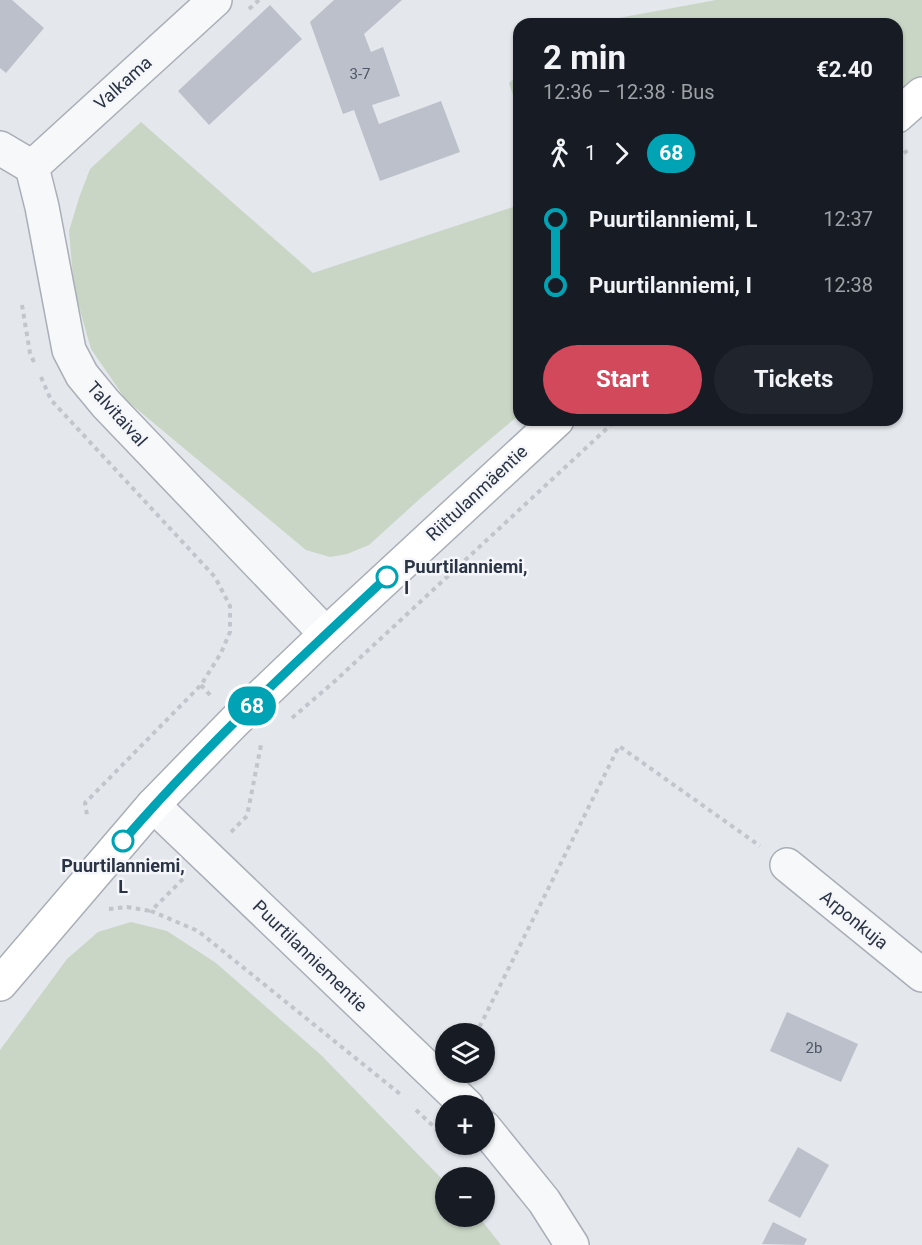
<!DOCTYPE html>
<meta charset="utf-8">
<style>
:root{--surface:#171b24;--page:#20242c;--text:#f1f3f6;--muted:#9ea1a6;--accent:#d1495b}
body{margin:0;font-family:Roboto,sans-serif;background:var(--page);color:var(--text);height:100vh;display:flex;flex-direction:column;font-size:22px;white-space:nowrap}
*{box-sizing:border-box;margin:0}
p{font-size:20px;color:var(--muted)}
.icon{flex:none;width:33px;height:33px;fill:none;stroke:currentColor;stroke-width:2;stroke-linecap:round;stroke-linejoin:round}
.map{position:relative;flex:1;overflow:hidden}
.sheet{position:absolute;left:513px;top:18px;width:390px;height:408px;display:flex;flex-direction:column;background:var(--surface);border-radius:18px;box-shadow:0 2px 4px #0004}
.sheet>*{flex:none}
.badge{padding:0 12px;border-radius:20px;font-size:21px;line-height:39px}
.buttons{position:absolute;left:435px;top:1023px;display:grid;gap:12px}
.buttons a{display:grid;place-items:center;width:60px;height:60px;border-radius:50%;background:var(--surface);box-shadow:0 2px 4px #0004;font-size:30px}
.map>.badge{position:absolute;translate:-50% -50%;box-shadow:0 0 0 3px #fff}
.legs{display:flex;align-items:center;gap:9px;height:66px;padding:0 30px;font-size:20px}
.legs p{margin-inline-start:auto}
.headline{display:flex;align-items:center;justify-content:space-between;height:102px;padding:0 30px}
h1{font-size:33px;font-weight:700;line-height:45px}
.primary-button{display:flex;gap:12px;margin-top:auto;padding:12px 30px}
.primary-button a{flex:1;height:69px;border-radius:36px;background:var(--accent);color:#fff;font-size:24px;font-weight:700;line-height:69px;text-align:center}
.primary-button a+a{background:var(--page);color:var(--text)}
ul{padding:0 30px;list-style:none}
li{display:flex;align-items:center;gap:21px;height:66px;font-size:22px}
li i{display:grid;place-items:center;width:9px;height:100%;margin:0 8px;background:currentColor}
li i::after{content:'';width:15px;height:15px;margin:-8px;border:4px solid;border-radius:50%;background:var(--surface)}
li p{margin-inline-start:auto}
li:first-child i{background:linear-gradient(#0000 50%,currentColor 0)}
li:last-child i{background:linear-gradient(currentColor 50%,#0000 0)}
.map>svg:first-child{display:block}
.green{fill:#c9d6c5}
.building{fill:#bbc0ca}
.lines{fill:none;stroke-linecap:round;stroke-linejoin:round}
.street-casing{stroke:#a9aeb7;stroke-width:36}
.secondary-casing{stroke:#a9aeb7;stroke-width:36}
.path{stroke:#c2c5cb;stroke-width:4;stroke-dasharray:4.5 4.5;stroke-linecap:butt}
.street{stroke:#f7f8fa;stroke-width:33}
.secondary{stroke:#fff;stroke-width:33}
.line-1-casing{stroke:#fff;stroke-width:14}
.line-1{stroke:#00a3b4;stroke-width:9}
.stop-1-dot{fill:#fff;stroke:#00a3b4;stroke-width:3}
.labels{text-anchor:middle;stroke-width:5;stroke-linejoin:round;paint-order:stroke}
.number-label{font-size:15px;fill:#4f5766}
.street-label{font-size:18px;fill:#2b3445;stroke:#f4f6f9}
.stop-label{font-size:18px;font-weight:bold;fill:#2b3445;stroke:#f4f6f9;text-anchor:start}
</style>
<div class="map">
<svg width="922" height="1245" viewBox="0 0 922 1245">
<rect width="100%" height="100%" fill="#e4e7ec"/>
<path class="green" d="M716,0H922V75L897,96V24H586Z
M519,74V113L509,83Z
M141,122L313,273L519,205V415L423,496L369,545L347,554L330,557L306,550L126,400L91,349L74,289L69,231L79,198L90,169Z
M131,922L167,931L216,963L321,1055L445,1182L446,1216L479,1217L501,1245H0V1050L67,959L98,932Z"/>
<path class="building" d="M0,0H12L44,28L6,73L0,68Z
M334,0H402L364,34L371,52L383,47L400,96L372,105L379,124L441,101L460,152L380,181L354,110L343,114L310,22Z
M270,5L302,39L209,125L178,91Z
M787,1012L858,1044L841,1082L770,1051Z
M798,1147L829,1165L800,1218L768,1201Z
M773,1222L807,1239L804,1245L762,1244Z"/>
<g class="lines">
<g class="street-casing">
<path id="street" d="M0,148L32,167L42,207L69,350L82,375L106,404L326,634
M32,167L215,0
M153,805L467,1106
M787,865L922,975
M484,1127L544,1201L572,1245"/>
</g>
<g class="secondary-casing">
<path id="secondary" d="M897,116L922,94
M0,984L153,805L234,722L326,634L557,420"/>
</g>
<path class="path" d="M249,9L259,0
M897,159L908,150
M22,305L30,353L34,362
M41,377L51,400L215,577L230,606V632L221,653L201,685L85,803L87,815
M201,685L211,696
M292,718L335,681L616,420
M231,832L247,816L261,745
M183,879L151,911L198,931L400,1094
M109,909L127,907L151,911
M474,1034L481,1024L619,746L760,846
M416,1110L446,1138"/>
<use href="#street" class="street"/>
<use href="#secondary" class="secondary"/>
</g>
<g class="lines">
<g class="line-1-casing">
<path id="line-1" d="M123,841C204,747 296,662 387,577"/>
</g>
<use href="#line-1" class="line-1"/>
</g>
<g class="stop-1-dot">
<circle cx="387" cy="577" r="10"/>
<circle cx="123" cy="841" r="10"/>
</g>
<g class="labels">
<g class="number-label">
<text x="360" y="79">3-7</text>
<text x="814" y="1053">2b</text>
</g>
<g class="street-label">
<text transform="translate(123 83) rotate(-42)" y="6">Valkama</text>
<text transform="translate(117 414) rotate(48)" y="6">Talvitaival</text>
<text transform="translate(477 493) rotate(-43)" y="6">Riittulanmäentie</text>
<text transform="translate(854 920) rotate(39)" y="6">Arponkuja</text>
<text transform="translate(310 956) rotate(44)" y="6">Puurtilanniementie</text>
</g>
<g class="stop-label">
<text x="404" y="573">Puurtilanniemi,<tspan x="404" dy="21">I</tspan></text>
<text x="123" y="872" text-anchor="middle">Puurtilanniemi,<tspan x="123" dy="21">L</tspan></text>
</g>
</g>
</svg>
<div class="buttons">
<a><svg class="icon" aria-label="layers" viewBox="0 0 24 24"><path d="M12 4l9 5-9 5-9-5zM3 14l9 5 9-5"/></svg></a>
<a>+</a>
<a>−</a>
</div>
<b class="badge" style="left:252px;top:706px;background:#00a3b4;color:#fff">68</b>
<section class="sheet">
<div class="headline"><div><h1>2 min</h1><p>12:36 – 12:38 · Bus</p></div><b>€2.40</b></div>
<div class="legs"><svg class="icon" aria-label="walk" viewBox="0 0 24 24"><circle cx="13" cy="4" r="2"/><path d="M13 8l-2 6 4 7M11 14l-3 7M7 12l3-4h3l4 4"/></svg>1<svg class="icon" aria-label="forward" viewBox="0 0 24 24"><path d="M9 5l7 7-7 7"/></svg><b class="badge" style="background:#00a3b4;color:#fff">68</b></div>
<ul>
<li><i style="color:#00a3b4"></i><b>Puurtilanniemi, L</b><p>12:37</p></li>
<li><i style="color:#00a3b4"></i><b>Puurtilanniemi, I</b><p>12:38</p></li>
</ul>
<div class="primary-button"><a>Start</a><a>Tickets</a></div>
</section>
</div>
